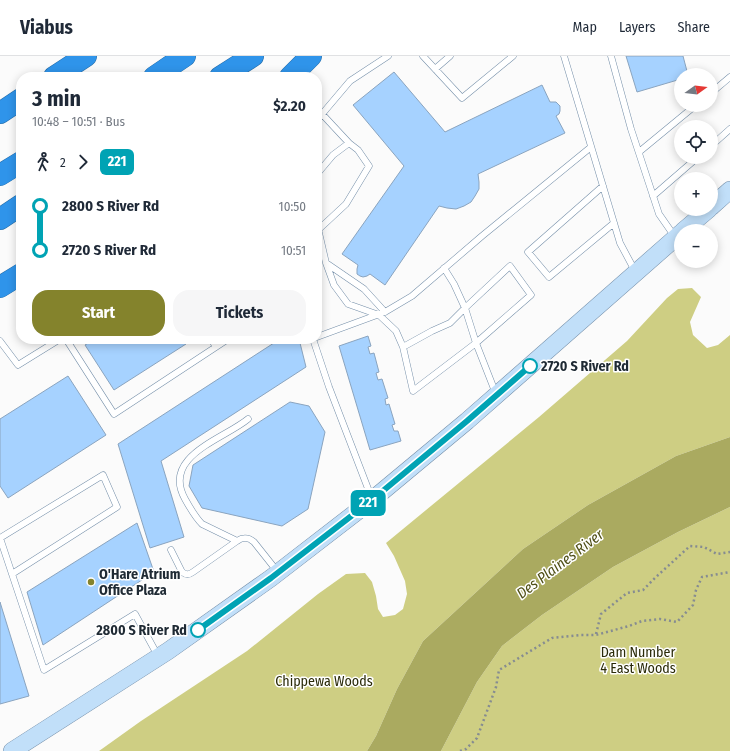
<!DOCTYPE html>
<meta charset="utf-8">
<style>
:root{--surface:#fff;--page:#f6f6f7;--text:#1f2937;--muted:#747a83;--line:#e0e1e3;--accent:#84832c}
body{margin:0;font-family:"Fira Sans Condensed",sans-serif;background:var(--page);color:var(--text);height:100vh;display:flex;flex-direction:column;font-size:15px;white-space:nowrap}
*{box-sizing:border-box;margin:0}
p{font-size:13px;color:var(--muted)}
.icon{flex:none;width:22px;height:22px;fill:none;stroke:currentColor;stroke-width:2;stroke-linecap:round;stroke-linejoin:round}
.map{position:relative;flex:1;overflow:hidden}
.details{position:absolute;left:16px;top:16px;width:306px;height:272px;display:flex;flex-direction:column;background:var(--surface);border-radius:16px;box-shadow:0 2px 10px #0003}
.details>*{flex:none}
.badge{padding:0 8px;border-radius:6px;font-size:14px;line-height:26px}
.needle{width:26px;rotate:75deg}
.buttons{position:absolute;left:674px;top:12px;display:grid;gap:8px}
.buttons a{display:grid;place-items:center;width:44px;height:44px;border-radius:50%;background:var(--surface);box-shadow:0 2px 10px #0003;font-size:20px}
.map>.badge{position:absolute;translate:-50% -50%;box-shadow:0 0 0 2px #fff}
.legs{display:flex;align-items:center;gap:6px;height:44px;padding:0 16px;font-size:13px}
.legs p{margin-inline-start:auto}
.headline{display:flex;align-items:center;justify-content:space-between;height:68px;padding:0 16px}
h1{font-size:22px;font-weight:700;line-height:30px}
.cta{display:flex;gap:8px;margin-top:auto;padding:8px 16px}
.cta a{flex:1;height:46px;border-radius:16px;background:var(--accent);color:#fff;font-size:16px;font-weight:700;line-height:46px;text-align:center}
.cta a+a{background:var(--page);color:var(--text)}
ul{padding:0 16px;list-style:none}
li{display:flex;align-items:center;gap:14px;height:44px;font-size:15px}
li i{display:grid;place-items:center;width:6px;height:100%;margin:0 5px;background:currentColor}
li i::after{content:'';width:10px;height:10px;margin:-5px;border:3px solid;border-radius:50%;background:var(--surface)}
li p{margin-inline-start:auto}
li:first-child i{background:linear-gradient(#0000 50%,currentColor 0)}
li:last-child i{background:linear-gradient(currentColor 50%,#0000 0)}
header{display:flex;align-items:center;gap:24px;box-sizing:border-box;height:56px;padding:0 20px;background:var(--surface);border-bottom:1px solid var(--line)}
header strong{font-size:19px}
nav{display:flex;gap:22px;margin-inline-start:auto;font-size:14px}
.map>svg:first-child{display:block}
.forest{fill:#cece83}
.water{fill:#aaaa60}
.building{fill:#a6d2ff;stroke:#8aa4bf}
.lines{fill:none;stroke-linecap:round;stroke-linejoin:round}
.service-casing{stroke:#758fa9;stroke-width:7}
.secondary-casing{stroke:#758fa9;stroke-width:18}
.motorway-casing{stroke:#296faa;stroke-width:22}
.path{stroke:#868c91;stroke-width:2.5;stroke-dasharray:2 3;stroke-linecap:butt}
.service{stroke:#fff;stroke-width:6}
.secondary{stroke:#c1dff9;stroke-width:17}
.motorway{stroke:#2f94ea;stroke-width:21}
.line-1-casing{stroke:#fff;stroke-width:9}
.line-1{stroke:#00a3b4;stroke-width:6}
.stop-1-dot{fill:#fff;stroke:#00a3b4;stroke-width:2}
.poi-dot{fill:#84832c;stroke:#fff;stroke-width:1.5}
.labels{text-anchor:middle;stroke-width:3;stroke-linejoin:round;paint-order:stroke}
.stop-label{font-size:14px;font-weight:bold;fill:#1f2a34;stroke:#fff;text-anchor:start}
.poi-label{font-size:14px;font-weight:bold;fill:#1f2a34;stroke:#fff;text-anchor:start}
.park-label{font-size:14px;fill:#2b2b09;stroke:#fff}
.water-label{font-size:15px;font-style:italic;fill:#4f4f16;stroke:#fff}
</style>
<header>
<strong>Viabus</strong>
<nav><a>Map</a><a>Layers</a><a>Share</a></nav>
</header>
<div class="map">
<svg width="730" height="695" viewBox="0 0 730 695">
<rect width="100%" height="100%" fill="#fbfbfb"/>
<path class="forest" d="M692,232L701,241L690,266L693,279L707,292L718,289L730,279V381L676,400L588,449L523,493L423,585L397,633L376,680L367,695H99L141,665L247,595L318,538L346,518L365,517L372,526L376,540L378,553L383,561L395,559L403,553L407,538L405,525L394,500L386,487L539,361L627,285L667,242L678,233Z
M730,451V695H441L477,626L502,590L542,559L613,511L678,476Z"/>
<path class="water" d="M730,381V451L678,476L613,511L542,559L502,590L477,626L441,695H367L376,680L397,633L423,585L523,493L588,449L676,400Z"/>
<path class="building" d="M626,0H683L688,19H681V23L637,36Z
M394,16L445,76L542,29L550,46H556L560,50V55L559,58L556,60L565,77L478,118L479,126V133L475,140L471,146L464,150L456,153L447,152L439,150L385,229L370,218L367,220L363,221L360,220L357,218V213L358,209L342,198L404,110L353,49Z
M368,280L371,290L368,291L370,298L374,297L379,316L376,317L378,324L382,323L388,342L385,343L386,349L389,348L395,368L392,369L394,375H398L401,385L370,394L339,290Z
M95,283H182L186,288L114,334L85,289Z
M280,283H299L306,311L161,405L184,481L150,492L118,388Z
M68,320L106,379L8,442L0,430V363Z
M290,346L309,350L325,376L308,453L282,470L202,452L189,430L193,409Z
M137,467L154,516L43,589L27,536Z
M0,546L29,640L0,648Z"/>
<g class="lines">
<g class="service-casing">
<path id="service" d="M423,0L462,42L513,0
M564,0L620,187L635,215
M611,0L631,73L659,158L675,181
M435,13L450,0
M711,37L730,21
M322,58L349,87
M317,64L350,25L388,0
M711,90L730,73
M639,96L696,49
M317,118L333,99L349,87L358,94L369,110L346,148L318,174
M603,130L528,196L549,221L614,167
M653,140L698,101
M317,168L326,207
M444,212L454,228L465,252L476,287L496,338
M385,256L364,233L326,207L334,229L348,248L379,259L396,275L403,291L413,335L476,287L531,239L510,210L465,252L450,267L432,275L403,291
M317,281L385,256L412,240L482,180L591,91
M66,283L114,358L228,283
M211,283L216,291
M313,283L329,331L372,443
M0,285L18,309L60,283
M237,485L202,468C195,461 190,452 185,443C161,400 224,383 248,363
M171,494L182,516C186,519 189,519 193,516L237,485C243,481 248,481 254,486L277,515
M12,518L117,451L103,419L0,482L44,614L135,558L158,600"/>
</g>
<g class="secondary-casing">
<path id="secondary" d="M711,151L730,134
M683,175L709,153
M12,695L168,595L271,522L372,444L467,365L681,177"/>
</g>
<g class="motorway-casing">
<path id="motorway" d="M54,21L86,0
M154,21L185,0
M220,21L253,0
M290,21L311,0
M0,57L21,43
M0,119L21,106
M0,163L21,149
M0,231L21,218"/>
</g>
<path class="path" d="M596,578L601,558L627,537L643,534L656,521L690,490L704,491L717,498L730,496
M460,695L466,693L477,682L496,631L499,614L552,582L581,579H596L629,570L642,565L660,563L677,566L693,549L696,534L702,521L730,516"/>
<use href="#service" class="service"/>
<use href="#secondary" class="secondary"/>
<use href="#motorway" class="motorway"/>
</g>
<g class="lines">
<g class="line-1-casing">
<path id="line-1" d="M198,574L271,522L372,444L467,365L530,310"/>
</g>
<use href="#line-1" class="line-1"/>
</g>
<g class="stop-1-dot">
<circle cx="530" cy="310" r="7"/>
<circle cx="198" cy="574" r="7"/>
</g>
<circle class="poi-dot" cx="91" cy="526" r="4"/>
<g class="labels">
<g class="stop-label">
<text x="541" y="315">2720 S River Rd</text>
<text x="187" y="579" text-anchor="end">2800 S River Rd</text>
</g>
<g class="poi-label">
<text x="99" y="523">O'Hare Atrium<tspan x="99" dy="16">Office Plaza</tspan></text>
</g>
<g class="park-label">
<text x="638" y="601">Dam Number<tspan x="638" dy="16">4 East Woods</tspan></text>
<text x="324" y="630">Chippewa Woods</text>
</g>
<g class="water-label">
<text transform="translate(560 508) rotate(-37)" y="5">Des Plaines River</text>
</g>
</g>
</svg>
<div class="buttons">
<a><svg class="needle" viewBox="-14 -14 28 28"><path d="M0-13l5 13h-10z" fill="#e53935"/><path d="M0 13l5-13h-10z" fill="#747a83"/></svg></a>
<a><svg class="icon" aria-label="locate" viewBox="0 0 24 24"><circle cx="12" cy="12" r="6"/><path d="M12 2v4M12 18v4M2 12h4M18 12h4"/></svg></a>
<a>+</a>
<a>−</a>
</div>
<b class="badge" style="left:368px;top:447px;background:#00a3b4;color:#fff">221</b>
<section class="details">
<div class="headline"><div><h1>3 min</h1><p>10:48 – 10:51 · Bus</p></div><b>$2.20</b></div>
<div class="legs"><svg class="icon" aria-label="walk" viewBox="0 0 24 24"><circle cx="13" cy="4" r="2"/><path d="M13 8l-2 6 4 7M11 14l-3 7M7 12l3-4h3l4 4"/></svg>2<svg class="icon" aria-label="forward" viewBox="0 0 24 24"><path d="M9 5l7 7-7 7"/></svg><b class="badge" style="background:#00a3b4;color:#fff">221</b></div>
<ul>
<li><i style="color:#00a3b4"></i><b>2800 S River Rd</b><p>10:50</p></li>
<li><i style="color:#00a3b4"></i><b>2720 S River Rd</b><p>10:51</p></li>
</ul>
<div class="cta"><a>Start</a><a>Tickets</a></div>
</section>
</div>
